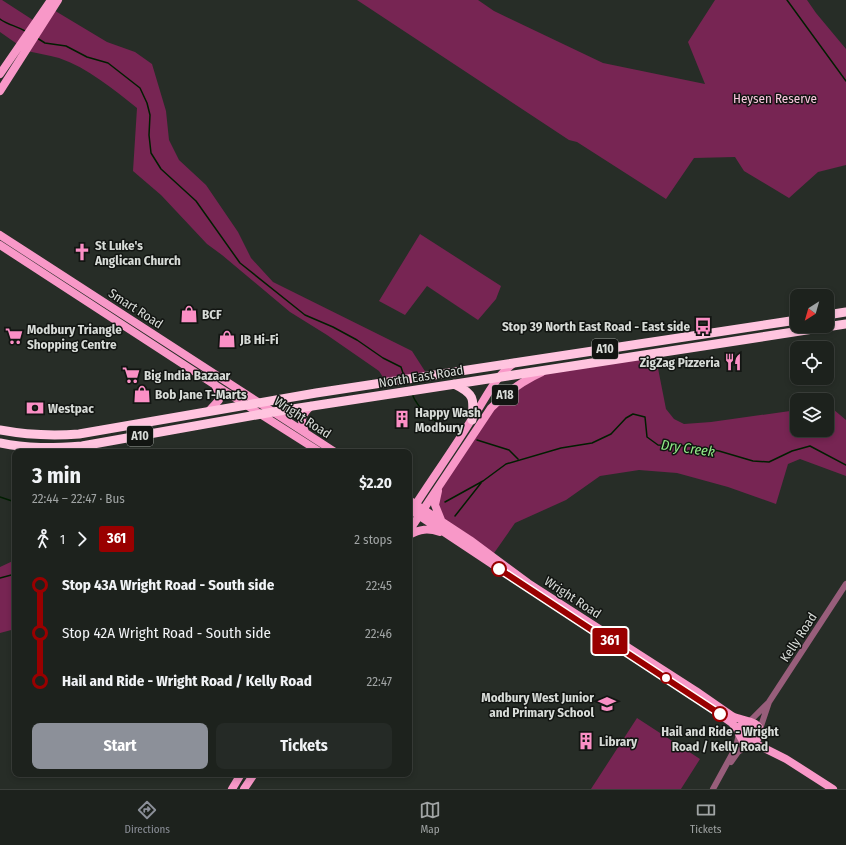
<!DOCTYPE html>
<meta charset="utf-8">
<style>
:root{--surface:#1d221d;--page:#252a26;--text:#f1f3f6;--muted:#a0a4a4;--line:#3b3f3b;--accent:#8c9099}
body{margin:0;font-family:"Fira Sans Condensed",sans-serif;background:var(--page);color:var(--text);height:100vh;display:flex;flex-direction:column;font-size:15px;white-space:nowrap}
*{box-sizing:border-box;margin:0}
p{font-size:13px;color:var(--muted)}
.icon{flex:none;width:22px;height:22px;fill:none;stroke:currentColor;stroke-width:2;stroke-linecap:round;stroke-linejoin:round}
.map{position:relative;flex:1;overflow:hidden}
.drawer{position:absolute;left:12px;top:449px;width:400px;height:328px;display:flex;flex-direction:column;background:var(--surface);border-radius:8px;box-shadow:0 2px 6px #0003,0 0 0 1px var(--line)}
.drawer>*{flex:none}
.badge{padding:0 8px;border-radius:3px;font-size:14px;line-height:26px}
.needle{width:26px;rotate:217deg}
.fabs{position:absolute;left:790px;top:289px;display:grid;gap:8px}
.fabs a{display:grid;place-items:center;width:44px;height:44px;border-radius:8px;background:var(--surface);box-shadow:0 2px 6px #0003,0 0 0 1px var(--line);font-size:20px}
.map>.badge{position:absolute;translate:-50% -50%;box-shadow:0 0 0 2px #fff}
.legs{display:flex;align-items:center;gap:6px;height:44px;padding:0 20px;font-size:13px}
.legs p{margin-inline-start:auto}
.head{display:flex;align-items:center;justify-content:space-between;height:68px;padding:0 20px}
h1{font-size:22px;font-weight:700;line-height:30px}
.action{display:flex;gap:8px;margin-top:auto;padding:8px 20px}
.action a{flex:1;height:46px;border-radius:8px;background:var(--accent);color:#fff;font-size:16px;font-weight:700;line-height:46px;text-align:center}
.action a+a{background:var(--page);color:var(--text)}
ul{padding:0 20px;list-style:none}
li{display:flex;align-items:center;gap:14px;height:48px;font-size:15px}
li i{display:grid;place-items:center;width:6px;height:100%;margin:0 5px;background:currentColor}
li i::after{content:'';width:10px;height:10px;margin:-5px;border:3px solid;border-radius:50%;background:var(--surface)}
li p{margin-inline-start:auto}
li:first-child i{background:linear-gradient(#0000 50%,currentColor 0)}
li:last-child i{background:linear-gradient(currentColor 50%,#0000 0)}
.tab-bar{display:flex;justify-content:space-around;align-items:center;height:56px;border-top:1px solid var(--line);background:var(--surface);font-size:11px;color:var(--muted)}
.tab-bar a{display:grid;justify-items:center;gap:2px}
.tab-bar .selected{color:var(--accent)}
.map>svg:first-child{display:block}
.green{fill:#772553}
.lines{fill:none;stroke-linecap:round;stroke-linejoin:round}
.stream{stroke:#001e00;stroke-width:1.5}
.minor{stroke:#985e7b;stroke-width:6}
.major{stroke:#f898c8;stroke-width:8}
.highway{stroke:#ffc4df;stroke-width:9}
.line-1-casing{stroke:#fff;stroke-width:9}
.line-1{stroke:#900;stroke-width:6}
.stop-1-dot{fill:#fff;stroke:#900;stroke-width:2}
.labels{text-anchor:middle;stroke-width:3;stroke-linejoin:round;paint-order:stroke}
.shield{fill:#121512;stroke:#9ca09c;stroke-width:1}
.shield-label{font-size:12px;font-weight:bold;fill:#d7dbd7}
.park-label{font-size:13px;fill:#f9c7de;stroke:#121512}
.poi-label{font-size:13px;font-weight:bold;fill:#d7dbd7;stroke:#121512;text-anchor:start}
.street-label{font-size:13px;fill:#d7dbd7;stroke:#121512}
.stop-label{font-size:13px;font-weight:bold;fill:#d7dbd7;stroke:#121512}
.water-label{font-size:14px;font-style:italic;fill:#92ec88;stroke:#121512}
</style>
<div class="map">
<svg width="846" height="789" viewBox="0 0 846 789">
<rect width="100%" height="100%" fill="#272d27"/>
<path class="green" d="M0,0H2L36,22L20,46L0,32Z
M357,0H478L494,11L603,63L705,84L688,42L715,0H807L816,13L846,49V165L818,172L789,198L744,171L735,157L694,158L666,199L577,142L569,140Z
M52,9L107,42L135,52L152,64L166,111L169,140L179,160L206,185L238,232L251,258L273,282L412,351L428,376L386,382L379,371L327,335L290,312L222,255L207,244L161,195L133,171L137,108C113,89 88,68 59,58C48,55 37,53 26,51Z
M420,234L501,286L496,299L478,320L427,286L405,315L379,301Z
M655,353L666,409L674,419L684,424L711,422L797,410V430H827V404L846,420V476L800,459L788,464L776,504L728,487L677,473L639,470L600,476L566,500L515,523L492,556L439,517L438,488L498,404L548,369Z
M15,560V629L0,633V567Z
M637,718L700,759L681,789H591Z"/>
<g class="lines">
<path class="stream" d="M787,0L846,81
M0,19C8,25 17,26 25,31
M37,38L45,43L66,46L87,57L108,63L140,88L147,103L150,115L149,135L151,153L161,169L196,201L240,263L305,315L333,327L357,340L383,358L401,367L404,376
M412,394C419,411 433,420 449,429
M477,440L509,450L518,459
M0,497L15,502
M445,502L483,481L506,464L561,448L592,443L611,434L626,418L633,414L645,417L647,437L658,445L690,446L719,451L753,461L769,462L792,451L810,446L846,465
M455,516L481,483
M0,578L15,574"/>
<path class="minor" d="M750,721L769,702L846,584
M760,729L769,702
M731,762L738,752L751,743
M713,789L736,747L739,734"/>
<path class="major" d="M0,74L51,0
M0,91L58,0
M0,235L335,452
M0,245L215,385L320,452
M209,411L219,400V393L215,385
M305,432C300,420 301,415 311,406
M438,491L435,505L441,520
M409,500L470,540L528,583L696,691L732,716C741,721 761,720 760,733C759,738 756,741 752,742L743,741L739,734L740,726L748,722
M414,507C432,479 452,451 470,422C484,402 494,377 514,363
M409,509L516,580
M409,531L491,408C506,393 522,381 542,372
M409,535C420,529 428,528 440,532
M674,683L708,705
M722,716L732,723L739,732
M752,742L786,759L833,789
M232,789L241,774
M244,789L254,774"/>
<path class="highway" d="M827,315L846,312
M454,384C475,394 474,399 472,420
M0,430C27,435 52,436 79,434L316,393L797,320
M0,443C27,449 54,448 82,446L273,412L846,324"/>
</g>
<g class="lines">
<g class="line-1-casing">
<path id="line-1" d="M499,569L720,714"/>
</g>
<use href="#line-1" class="line-1"/>
</g>
<defs>
<g id="church-bare" transform="scale(1.38)"><path d="M-1.2-6h2.4v3.5h3.3v2.4h-3.3V6h-2.4V-.1h-3.3v-2.4h3.3Z" fill="#fb8fc5" stroke="#121512" stroke-width="2.5" paint-order="stroke"/></g>
<g id="shop-bare" transform="scale(1.38)"><path d="M-5-2.5h2.3a2.7 3.5 0 0 1 5.4 0H5L5.5 6h-11ZM-1.5-2.5h3a1.5 2.3 0 0 0-3 0Z" fill="#fb8fc5" stroke="#121512" stroke-width="2.5" paint-order="stroke"/></g>
<g id="bus-bare" transform="scale(1.38)"><path d="M-5-6H5V4H4V6H2V4H-2V6H-4V4H-5ZM-3.5-4V0h7V-4ZM-3.5 1.2v1.5H-2V1.2ZM2 1.2v1.5H3.5V1.2Z" fill="#fb8fc5" stroke="#121512" stroke-width="2.5" paint-order="stroke"/></g>
<g id="supermarket-bare" transform="scale(1.38)"><path d="M-6-5.5h2.5l.6 2H6L4.5 2H-2.5L-4.4-4H-6ZM-1.5 3.2a1.3 1.3 0 1 0 .1 0ZM3 3.2a1.3 1.3 0 1 0 .1 0Z" fill="#fb8fc5" stroke="#121512" stroke-width="2.5" paint-order="stroke"/></g>
<g id="restaurant-bare" transform="scale(1.38)"><path d="M-5-6h1v4h1v-4h1v4h1v-4h1v5L-1.5 .5V6h-2V.5L-5-1ZM5-6V6H3V1.5H1.5Q1.5-4 5-6Z" fill="#fb8fc5" stroke="#121512" stroke-width="2.5" paint-order="stroke"/></g>
<g id="bank-bare" transform="scale(1.38)"><path d="M-6-4H6V4H-6ZM0-2.3a2.3 2.3 0 1 0 0 4.6a2.3 2.3 0 1 0 0-4.6Z" fill="#fb8fc5" stroke="#121512" stroke-width="2.5" paint-order="stroke"/></g>
<g id="building-bare" transform="scale(1.38)"><path d="M-4-6H4V6H1V3H-1V6H-4ZM-2.5-4.3h1.7v1.8h-1.7ZM.8-4.3h1.7v1.8H.8ZM-2.5-1h1.7V.8h-1.7ZM.8-1h1.7V.8H.8Z" fill="#fb8fc5" stroke="#121512" stroke-width="2.5" paint-order="stroke"/></g>
<g id="school-bare" transform="scale(1.38)"><path d="M0-5L7-2L0 1L-7-2ZM-4 1L0 2.5L4 1V4Q0 6-4 4Z" fill="#fb8fc5" stroke="#121512" stroke-width="2.5" paint-order="stroke"/></g>
</defs>
<g fill-rule="evenodd">
<use href="#church-bare" x="82" y="252"/>
<use href="#shop-bare" x="189" y="314"/>
<use href="#bus-bare" x="703" y="326"/>
<use href="#supermarket-bare" x="14" y="336"/>
<use href="#shop-bare" x="227" y="339"/>
<use href="#restaurant-bare" x="733" y="362"/>
<use href="#supermarket-bare" x="131" y="375"/>
<use href="#shop-bare" x="142" y="394"/>
<use href="#bank-bare" x="35" y="408"/>
<use href="#building-bare" x="402" y="419"/>
<use href="#school-bare" x="607" y="704"/>
<use href="#building-bare" x="586" y="741"/>
</g>
<g class="stop-1-dot">
<circle cx="499" cy="569" r="7"/>
<circle cx="666" cy="678" r="5"/>
<circle cx="720" cy="714" r="7"/>
</g>
<g class="labels">
<g class="shield">
<rect x="592" y="339" width="26" height="20" rx="3"/>
<rect x="492" y="385" width="26" height="20" rx="3"/>
<rect x="127" y="426" width="26" height="20" rx="3"/>
</g>
<g class="shield-label">
<text x="605" y="353">A10</text>
<text x="505" y="399">A18</text>
<text x="140" y="440">A10</text>
</g>
<g class="park-label">
<text x="775" y="103">Heysen Reserve</text>
</g>
<g class="poi-label">
<text x="95" y="250">St Luke's<tspan x="95" dy="15">Anglican Church</tspan></text>
<text x="202" y="319">BCF</text>
<text x="690" y="331" text-anchor="end">Stop 39 North East Road - East side</text>
<text x="27" y="334">Modbury Triangle<tspan x="27" dy="15">Shopping Centre</tspan></text>
<text x="240" y="344">JB Hi-Fi</text>
<text x="720" y="367" text-anchor="end">ZigZag Pizzeria</text>
<text x="144" y="380">Big India Bazaar</text>
<text x="155" y="399">Bob Jane T-Marts</text>
<text x="48" y="413">Westpac</text>
<text x="415" y="417">Happy Wash<tspan x="415" dy="15">Modbury</tspan></text>
<text x="594" y="702" text-anchor="end">Modbury West Junior<tspan x="594" dy="15">and Primary School</tspan></text>
<text x="599" y="746">Library</text>
</g>
<g class="street-label">
<text transform="translate(136 308) rotate(33)" y="5">Smart Road</text>
<text transform="translate(421 376) rotate(-9)" y="5">North East Road</text>
<text transform="translate(303 417) rotate(33)" y="5">Wright Road</text>
<text transform="translate(573 597) rotate(33)" y="5">Wright Road</text>
<text transform="translate(798 637) rotate(-57)" y="5">Kelly Road</text>
</g>
<g class="stop-label">
<text x="720" y="736">Hail and Ride - Wright<tspan x="720" dy="15">Road / Kelly Road</tspan></text>
</g>
<g class="water-label">
<text transform="translate(688 448) rotate(8)" y="5">Dry Creek</text>
</g>
</g>
</svg>
<div class="fabs">
<a><svg class="needle" viewBox="-14 -14 28 28"><path d="M0-13l5 13h-10z" fill="#e53935"/><path d="M0 13l5-13h-10z" fill="#a0a4a4"/></svg></a>
<a><svg class="icon" aria-label="locate" viewBox="0 0 24 24"><circle cx="12" cy="12" r="6"/><path d="M12 2v4M12 18v4M2 12h4M18 12h4"/></svg></a>
<a><svg class="icon" aria-label="layers" viewBox="0 0 24 24"><path d="M12 4l9 5-9 5-9-5zM3 14l9 5 9-5"/></svg></a>
</div>
<b class="badge" style="left:610px;top:641px;background:#900;color:#fff">361</b>
<section class="drawer">
<div class="head"><div><h1>3 min</h1><p>22:44 – 22:47 · Bus</p></div><b>$2.20</b></div>
<div class="legs"><svg class="icon" aria-label="walk" viewBox="0 0 24 24"><circle cx="13" cy="4" r="2"/><path d="M13 8l-2 6 4 7M11 14l-3 7M7 12l3-4h3l4 4"/></svg>1<svg class="icon" aria-label="forward" viewBox="0 0 24 24"><path d="M9 5l7 7-7 7"/></svg><b class="badge" style="background:#900;color:#fff">361</b><p>2 stops</p></div>
<ul>
<li><i style="color:#900"></i><b>Stop 43A Wright Road - South side</b><p>22:45</p></li>
<li><i style="color:#900"></i><span>Stop 42A Wright Road - South side</span><p>22:46</p></li>
<li><i style="color:#900"></i><b>Hail and Ride - Wright Road / Kelly Road</b><p>22:47</p></li>
</ul>
<div class="action"><a>Start</a><a>Tickets</a></div>
</section>
</div>
<nav class="tab-bar">
<a class="selected"><svg class="icon" aria-label="directions" viewBox="0 0 24 24"><path d="M12 3l9 9-9 9-9-9zM9 14v-3h6M13 9l2 2-2 2"/></svg>Directions</a>
<a><svg class="icon" aria-label="map" viewBox="0 0 24 24"><path d="M3 6l6-2 6 2 6-2v14l-6 2-6-2-6 2zM9 4v14M15 6v14"/></svg>Map</a>
<a><svg class="icon" aria-label="tickets" viewBox="0 0 24 24"><path d="M3 7h18v10H3zM15 7v10"/></svg>Tickets</a>
</nav>
